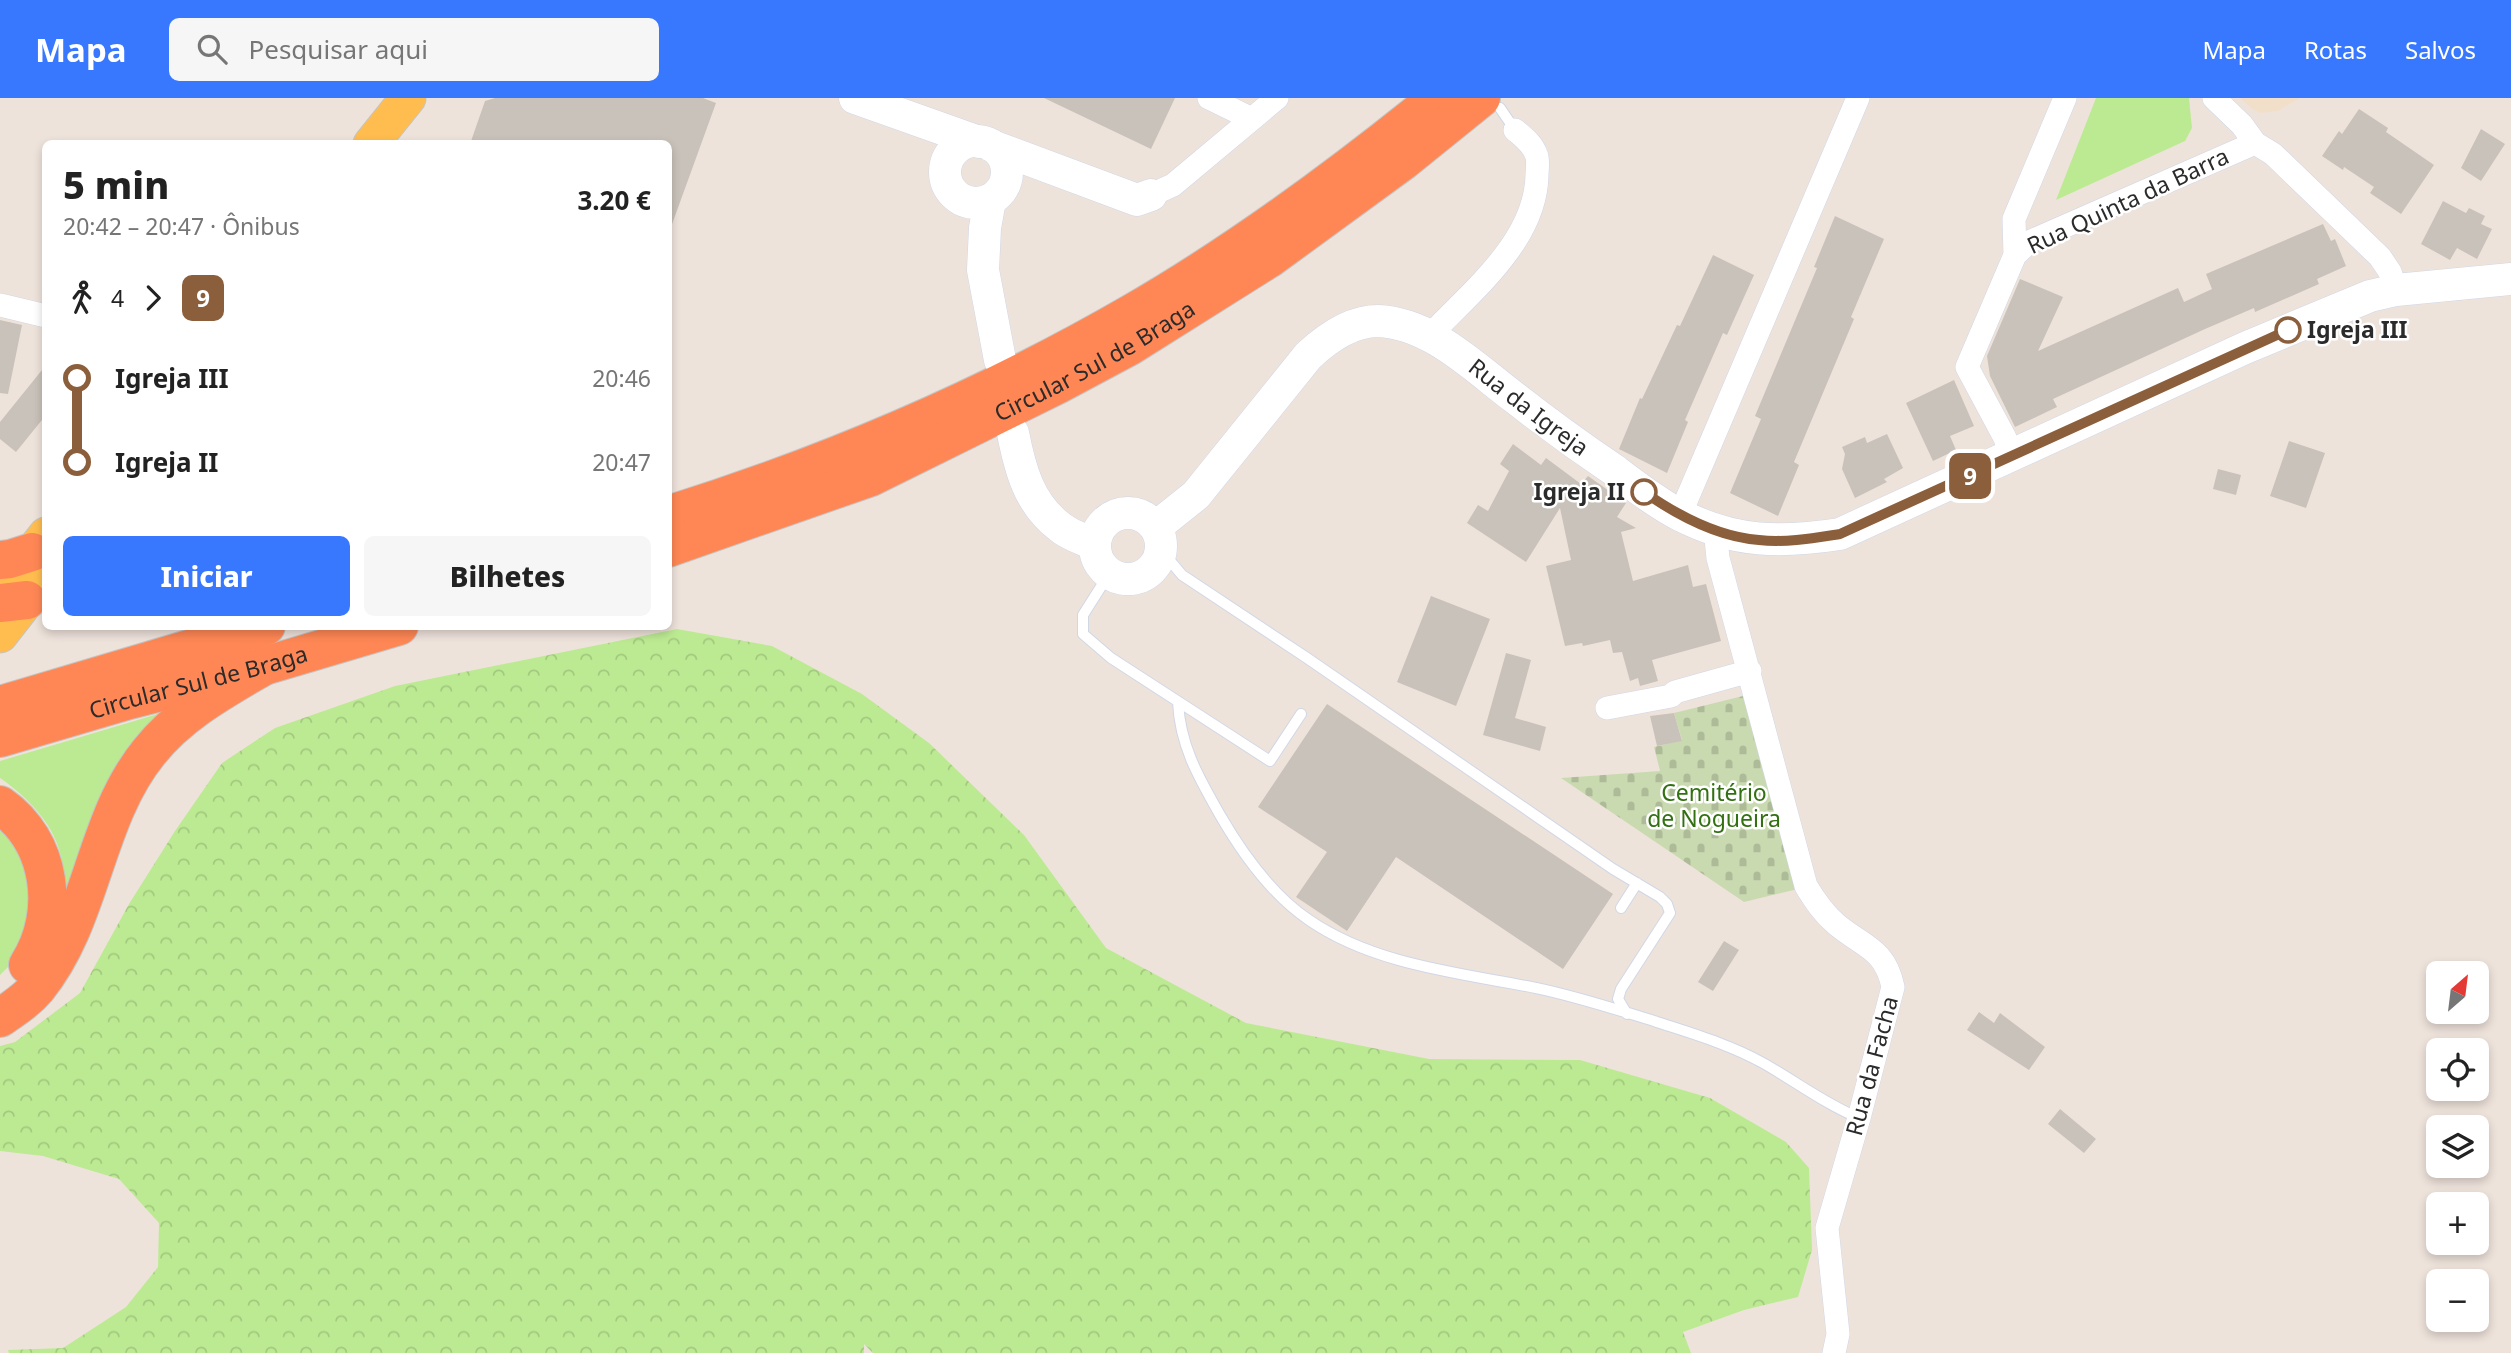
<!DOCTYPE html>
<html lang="pt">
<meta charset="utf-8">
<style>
:root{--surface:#fff;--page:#f6f6f6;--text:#222;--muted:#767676;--accent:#3778ff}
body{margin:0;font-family:"Noto Sans",sans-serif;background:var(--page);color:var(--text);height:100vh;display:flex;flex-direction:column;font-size:26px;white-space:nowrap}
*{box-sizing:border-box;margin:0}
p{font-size:23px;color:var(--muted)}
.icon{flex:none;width:38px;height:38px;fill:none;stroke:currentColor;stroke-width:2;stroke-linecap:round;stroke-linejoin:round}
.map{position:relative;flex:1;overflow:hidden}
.details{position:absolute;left:42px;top:42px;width:630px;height:490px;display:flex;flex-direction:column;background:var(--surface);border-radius:10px;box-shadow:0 4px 10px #0003}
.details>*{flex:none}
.badge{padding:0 14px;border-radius:10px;font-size:24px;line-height:46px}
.needle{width:46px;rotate:28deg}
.fabs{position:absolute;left:2426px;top:863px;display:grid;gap:14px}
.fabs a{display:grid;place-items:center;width:63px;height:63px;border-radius:10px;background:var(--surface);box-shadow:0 4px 10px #0003;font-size:35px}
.map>.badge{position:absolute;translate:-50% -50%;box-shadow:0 0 0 4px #fff}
.legs{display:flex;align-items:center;gap:10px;height:77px;padding:0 21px;font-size:23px}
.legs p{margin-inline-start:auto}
.summary{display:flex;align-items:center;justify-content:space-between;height:119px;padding:0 21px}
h1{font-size:38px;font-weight:800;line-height:52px}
.primary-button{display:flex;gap:14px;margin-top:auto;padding:14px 21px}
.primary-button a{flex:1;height:80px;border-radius:10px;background:var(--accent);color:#fff;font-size:28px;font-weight:800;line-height:80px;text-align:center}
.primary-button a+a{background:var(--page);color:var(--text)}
ul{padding:0 21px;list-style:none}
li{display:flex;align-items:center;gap:24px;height:84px;font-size:26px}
li i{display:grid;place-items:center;width:10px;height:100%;margin:0 9px;background:currentColor}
li i::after{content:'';width:18px;height:18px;margin:-9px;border:5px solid;border-radius:50%;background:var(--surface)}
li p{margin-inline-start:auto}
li:first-child i{background:linear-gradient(#0000 50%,currentColor 0)}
li:last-child i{background:linear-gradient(currentColor 50%,#0000 0)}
header{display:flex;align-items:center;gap:42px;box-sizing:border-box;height:98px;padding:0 35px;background:var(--accent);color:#fff}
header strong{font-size:33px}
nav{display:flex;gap:38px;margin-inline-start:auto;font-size:24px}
.search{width:490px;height:63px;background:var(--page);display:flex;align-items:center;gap:18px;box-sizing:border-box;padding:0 24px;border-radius:10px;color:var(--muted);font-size:26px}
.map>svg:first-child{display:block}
.education{fill:#f1dfc9}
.grass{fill:#bcea92}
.forest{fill:url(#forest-crowns)}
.cemetery{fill:url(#cemetery-stones)}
.building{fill:#c9c2ba}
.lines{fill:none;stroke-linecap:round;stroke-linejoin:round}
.lane-casing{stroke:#d0d7e5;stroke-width:12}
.street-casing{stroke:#d0d7e5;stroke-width:24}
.secondary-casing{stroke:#d0d7e5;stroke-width:33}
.primary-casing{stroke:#c4c4c4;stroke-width:37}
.highway-casing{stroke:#c4c4c4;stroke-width:40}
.lane{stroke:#fff;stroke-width:10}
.street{stroke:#fff;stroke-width:23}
.secondary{stroke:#fff;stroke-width:32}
.primary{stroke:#ffbd4f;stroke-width:35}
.highway{stroke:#ff8755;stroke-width:38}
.line-1-casing{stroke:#fff;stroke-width:16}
.line-1{stroke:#8b5e3c;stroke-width:10}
.stop-1-dot{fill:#fff;stroke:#8b5e3c;stroke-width:3.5}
.labels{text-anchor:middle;stroke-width:5;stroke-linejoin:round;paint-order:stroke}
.street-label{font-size:23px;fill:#2b2b2b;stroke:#fff}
.stop-label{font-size:23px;font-weight:bold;fill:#2b2b2b;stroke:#fff;text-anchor:start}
.park-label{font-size:23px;fill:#337012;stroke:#fff}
</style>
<header>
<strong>Mapa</strong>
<div class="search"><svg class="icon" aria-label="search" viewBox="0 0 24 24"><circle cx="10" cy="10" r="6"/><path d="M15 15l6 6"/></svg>Pesquisar aqui</div>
<nav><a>Mapa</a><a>Rotas</a><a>Salvos</a></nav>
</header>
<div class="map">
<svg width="2511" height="1255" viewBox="0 0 2511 1255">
<defs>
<pattern id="forest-crowns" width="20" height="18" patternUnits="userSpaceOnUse" patternTransform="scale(1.75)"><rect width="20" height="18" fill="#bcea92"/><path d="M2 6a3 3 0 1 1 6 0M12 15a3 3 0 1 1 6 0" fill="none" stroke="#a2c97e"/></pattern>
<pattern id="cemetery-stones" width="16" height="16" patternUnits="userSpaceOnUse" patternTransform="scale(1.75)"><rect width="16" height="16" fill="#cadab0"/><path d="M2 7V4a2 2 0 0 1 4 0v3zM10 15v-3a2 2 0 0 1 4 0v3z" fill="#aebb98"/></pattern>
</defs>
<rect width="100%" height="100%" fill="#eee3db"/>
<path class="education" d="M2240,0H2300L2278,13L2260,15L2251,10Z"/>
<path class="grass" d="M2096,0H2189L2192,30L2185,43L2056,102Z
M178,610L83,769L63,798C63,787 64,775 62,764C57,729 29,700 0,680V663Z
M0,721L39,780L20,857L0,877Z"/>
<path class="forest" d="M677,531L772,548L862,596L929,645L1024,737L1106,850L1246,925L1429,961L1580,962L1710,1000L1786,1044L1809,1070L1812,1152L1798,1199L1744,1212L1683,1234L1691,1255H873L864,1246V1255H9L8,1252L63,1250L126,1209L158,1169L159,1125L119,1081L43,1058L0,1053V948L15,944L80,895L129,806L175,733L222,665L275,630L395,588Z"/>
<path class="cemetery" d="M1751,596L1798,791L1744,804L1561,680L1660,673L1654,649L1682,642L1674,615Z"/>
<path class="building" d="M495,0H703L716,5L671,129H668V46H470L485,3Z
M1044,0H1175L1151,51Z
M2359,11L2388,30L2386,34L2434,67L2401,116L2370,95L2374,89L2344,69L2343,72L2322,58L2339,33L2342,36Z
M2481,31L2505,46L2481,83L2461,70Z
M2443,103L2466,115L2469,110L2485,118L2481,126L2492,131L2477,161L2457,150L2450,162L2421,146Z
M1835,118L1884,141L1851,219L1854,221L1794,364L1799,367L1778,418L1730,395L1761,321L1755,318L1817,170L1814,169Z
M2323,126L2331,143L2335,141L2346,168L2317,181L2319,186L2255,214L2254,210L2205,231L2053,301L2057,309L2015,329L1990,278L1987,258L2020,181L2063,199L2038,253L2178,190L2184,204L2212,191L2206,176Z
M1713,157L1754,177L1727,237L1723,235L1685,322L1688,324L1667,375L1619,351L1640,300L1642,301L1677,227L1680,228Z
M0,222L22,227L8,296L0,295Z
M46,267V317L16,354L0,341V324Z
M1954,282L1974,328L1950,338L1956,352L1933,363L1906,305Z
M1887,336L1903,370L1884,381L1887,384L1855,400L1842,371L1845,356L1842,349L1865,339L1867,345Z
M2289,343L2325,355L2306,410L2270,398Z
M1513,346L1541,367L1546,360L1581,386L1588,378L1626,405L1617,419L1636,430L1621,434L1633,483L1688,467L1693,489L1706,486L1721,543L1652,562L1658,583L1640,588L1638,580L1630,583L1622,554L1613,555L1610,542L1583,548L1582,545L1565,548L1546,468L1571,462L1560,410L1526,464L1467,425L1478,407L1488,413L1509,373L1500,366Z
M2218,371L2241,377L2236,397L2213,391Z
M1431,498L1490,521L1456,608L1397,584Z
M1506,555L1531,562L1515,620L1546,629L1540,653L1483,637Z
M1327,606L1613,796L1563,871L1396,759L1347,833L1296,799L1327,754L1258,709Z
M1674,615L1682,643L1657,648L1650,618Z
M1724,843L1739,852L1713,893L1698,884Z
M1979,914L1994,925L2000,915L2045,949L2029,972L1967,932Z
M2060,1011L2096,1041L2084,1055L2048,1026Z"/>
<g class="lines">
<g class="lane-casing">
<path id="lane" d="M1500,10L1515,32
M1161,452L1182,477L1307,560L1613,771L1660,799L1667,806L1670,815L1621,891L1618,901L1627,916
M1109,476L1083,517V536L1111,560L1270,663L1301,616
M1178,604C1180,648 1199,680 1220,717C1242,755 1272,797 1309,822C1374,867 1461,875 1536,890C1575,898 1615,911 1654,923C1690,935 1729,946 1763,965C1795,983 1825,1006 1859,1020
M1621,810L1637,785"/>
</g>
<g class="street-casing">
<path id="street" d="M1209,0L1252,21
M2214,0L2242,27L2255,45L2273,56L2380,159L2390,174L2396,192
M1151,97L1173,87L1277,0
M2015,157L2014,121L2065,0
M0,207L46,218
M1431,239L1439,228C1479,187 1536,139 1537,77C1537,71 1539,62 1536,56C1532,45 1523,39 1515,32
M2011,358L2005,340L1967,269L2015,157L2029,144L2255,45
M1680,417L1858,0
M1715,431L1718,460L1806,788C1815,803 1823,815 1836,826C1863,849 1885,850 1893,889L1859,1020L1827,1130L1838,1236L1834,1255
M1607,610L1671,598L1675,594L1750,573"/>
</g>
<g class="secondary-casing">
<g id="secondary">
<path d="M855,0L979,44"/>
<circle cx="976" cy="74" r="31"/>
<path d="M992,48L1137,102L1151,97"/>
<path d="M990,102L985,130L983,172L1000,262"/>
<path d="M1013,335C1020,371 1029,406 1060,429C1069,437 1083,441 1094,446"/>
<circle cx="1128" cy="448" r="33"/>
<path id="s1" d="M1156,429L1196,397L1308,258C1326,241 1351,223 1378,223C1431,225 1475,270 1515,300C1547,325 1580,349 1614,372C1635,388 1657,405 1680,417C1735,445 1781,445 1840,436L2245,250L2370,198L2396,192L2511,181"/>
</g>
</g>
<g class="primary-casing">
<path id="primary" d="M371,46L408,0
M0,495L46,437
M0,537L46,478"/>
</g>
<g class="highway-casing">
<g id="highway">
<path d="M668,417C831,366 987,299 1134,214C1241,152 1341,78 1437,0"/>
<path id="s2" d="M668,450L871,379L1057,287L1130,248L1270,160L1403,63L1481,0"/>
<path d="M0,462L10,461L32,454"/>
<path d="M0,505L27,502"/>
<path d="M0,607L266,528"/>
<path id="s3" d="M0,640L129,602L264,568L399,528"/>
<path d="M0,707C52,743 61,815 28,867"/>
<path d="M0,920C13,911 27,902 37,890C93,821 93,723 149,654C179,616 223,592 264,568"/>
</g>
</g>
<use href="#lane" class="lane"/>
<use href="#street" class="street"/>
<use href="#secondary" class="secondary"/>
<use href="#primary" class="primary"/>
<use href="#highway" class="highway"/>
</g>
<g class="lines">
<g class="line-1-casing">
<path id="line-1" d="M1644,394C1677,417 1718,439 1759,442C1786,445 1814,440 1840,436L2288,232"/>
</g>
<use href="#line-1" class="line-1"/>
</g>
<g class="stop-1-dot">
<circle cx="2288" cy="232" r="12"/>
<circle cx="1644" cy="394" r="12"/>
</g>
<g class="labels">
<g class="street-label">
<text transform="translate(2128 103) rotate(-25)" y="8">Rua Quinta da Barra</text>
<text dy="8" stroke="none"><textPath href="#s2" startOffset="467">Circular Sul de Braga</textPath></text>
<text dy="8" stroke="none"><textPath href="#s1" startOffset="486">Rua da Igreja</textPath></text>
<text dy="8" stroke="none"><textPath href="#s3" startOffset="206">Circular Sul de Braga</textPath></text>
<text transform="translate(1872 968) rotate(-75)" y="8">Rua da Facha</text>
</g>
<g class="stop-label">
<text x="2307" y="240">Igreja III</text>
<text x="1625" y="402" text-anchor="end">Igreja II</text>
</g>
<g class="park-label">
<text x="1714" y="703">Cemitério<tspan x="1714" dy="26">de Nogueira</tspan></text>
</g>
</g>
</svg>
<div class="fabs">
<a><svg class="needle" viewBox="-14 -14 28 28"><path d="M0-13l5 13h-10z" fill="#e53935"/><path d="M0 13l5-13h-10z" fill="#767676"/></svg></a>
<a><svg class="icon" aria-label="locate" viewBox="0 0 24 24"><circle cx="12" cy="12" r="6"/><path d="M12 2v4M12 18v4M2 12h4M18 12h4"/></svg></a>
<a><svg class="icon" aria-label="layers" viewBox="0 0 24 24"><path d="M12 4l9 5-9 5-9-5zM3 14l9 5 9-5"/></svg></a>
<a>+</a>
<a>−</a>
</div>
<b class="badge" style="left:1970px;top:378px;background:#8b5e3c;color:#fff">9</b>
<section class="details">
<div class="summary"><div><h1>5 min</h1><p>20:42 – 20:47 · Ônibus</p></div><b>3.20 €</b></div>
<div class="legs"><svg class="icon" aria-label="walk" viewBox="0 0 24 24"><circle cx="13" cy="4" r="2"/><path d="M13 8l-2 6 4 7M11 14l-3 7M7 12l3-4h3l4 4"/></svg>4<svg class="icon" aria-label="forward" viewBox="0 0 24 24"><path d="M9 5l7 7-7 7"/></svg><b class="badge" style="background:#8b5e3c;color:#fff">9</b></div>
<ul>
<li><i style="color:#8b5e3c"></i><b>Igreja III</b><p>20:46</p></li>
<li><i style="color:#8b5e3c"></i><b>Igreja II</b><p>20:47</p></li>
</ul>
<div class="primary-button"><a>Iniciar</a><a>Bilhetes</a></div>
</section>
</div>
